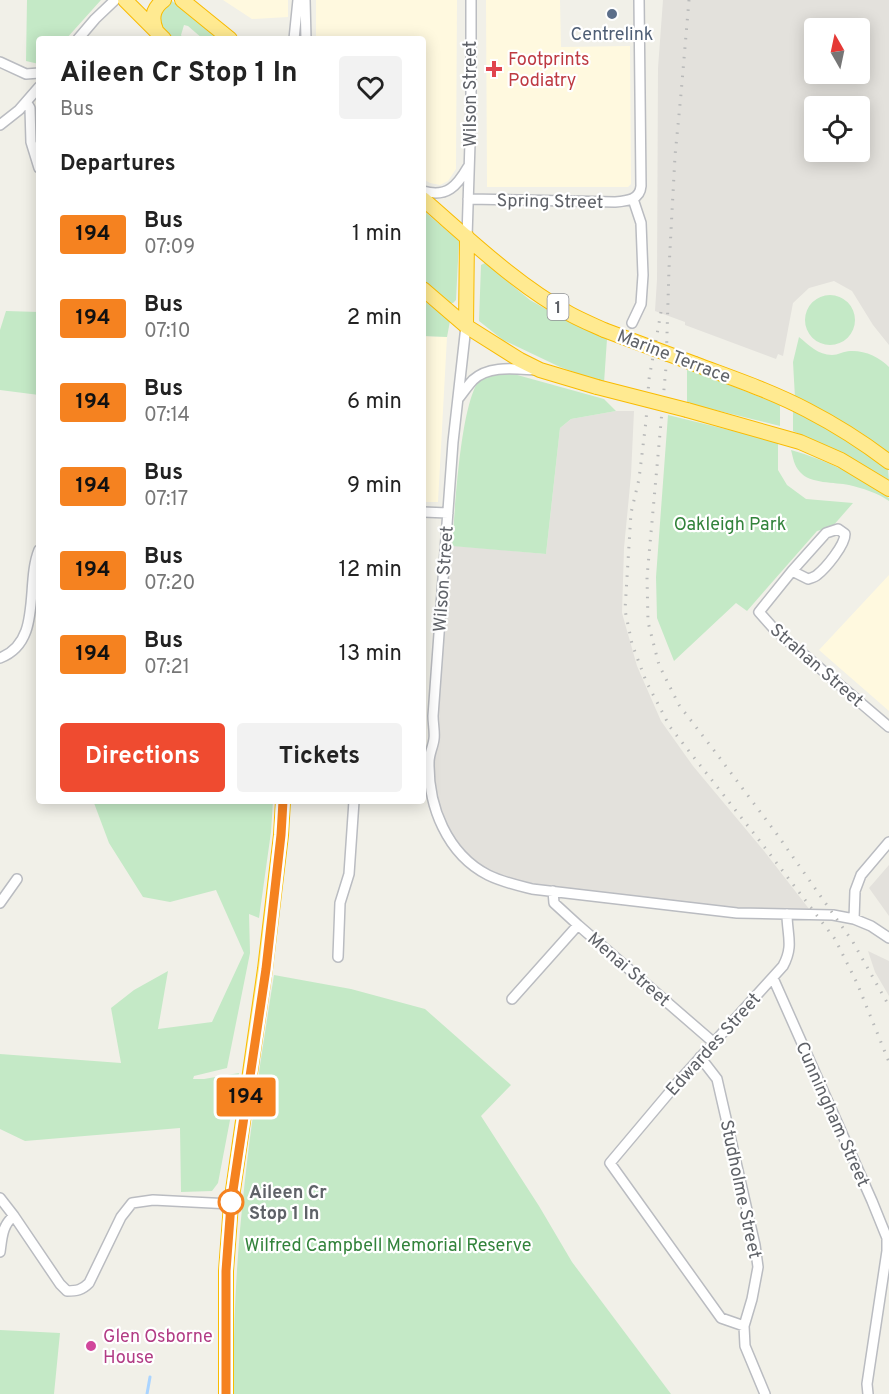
<!DOCTYPE html>
<style>
:root{--surface:#fff;--page:#f2f2f2;--text:#222;--muted:#767676;--accent:#ef4b30}
body{margin:0;font-family:Overpass,sans-serif;background:var(--page);color:var(--text);height:100vh;display:flex;flex-direction:column;font-size:22px;white-space:nowrap}
*{box-sizing:border-box;margin:0}
p{font-size:20px;color:var(--muted)}
.icon{flex:none;width:33px;height:33px;fill:none;stroke:currentColor;stroke-width:2;stroke-linecap:round;stroke-linejoin:round}
.map{position:relative;flex:1;overflow:hidden}
.side{position:absolute;left:36px;top:36px;width:390px;height:768px;display:flex;flex-direction:column;background:var(--surface);border-radius:6px;box-shadow:0 3px 15px #0003}
.side>*{flex:none}
.badge{padding:0 12px;border-radius:4px;font-size:21px;line-height:39px}
.needle{width:39px;rotate:351deg}
.controls{position:absolute;left:804px;top:18px;display:grid;gap:12px}
.controls a{display:grid;place-items:center;width:66px;height:66px;border-radius:6px;background:var(--surface);box-shadow:0 3px 15px #0003;font-size:30px}
.map>.badge{position:absolute;translate:-50% -50%;box-shadow:0 0 0 3px #fff}
h2{padding:0 24px;font-size:22px;line-height:54px}
.round{display:grid;place-items:center;flex:none;width:63px;height:63px;border-radius:6px;background:var(--page)}
.head{display:flex;align-items:center;justify-content:space-between;height:102px;padding:0 24px}
h1{font-size:28px;font-weight:700;line-height:45px}
.primary-button{display:flex;gap:12px;margin-top:auto;padding:12px 24px}
.primary-button a{flex:1;height:69px;border-radius:6px;background:var(--accent);color:#fff;font-size:24px;font-weight:700;line-height:69px;text-align:center}
.primary-button a+a{background:var(--page);color:var(--text)}
ul{padding:0;list-style:none}
li{display:flex;align-items:center;gap:18px;height:84px;padding:0 24px}
li div{flex:1}
li b{display:block;font-size:22px}
li em{font-style:normal}
li .badge{min-width:66px;font-weight:700;text-align:center}
.map>svg:first-child{display:block}
.commercial{fill:#fff9df}
.industrial{fill:#e3e1dc;fill-rule:evenodd}
.green{fill:#c4e9c6}
.lines{fill:none;stroke-linecap:round;stroke-linejoin:round}
.stream{stroke:#aad4ff;stroke-width:3}
.minor-casing{stroke:#babcc1;stroke-width:12}
.highway-casing{stroke:#f9bb00;stroke-width:16}
.minor{stroke:#fff;stroke-width:9}
.highway{stroke:#ffea91;stroke-width:14}
.rail{stroke:#b8b9b9;stroke-width:3;stroke-dasharray:1.5 8;stroke-linecap:butt}
.highway-bridge-casing{stroke:#f9bb00;stroke-width:16;stroke-linecap:butt}
.highway-bridge{stroke:#ffea91;stroke-width:14}
.line-casing{stroke:#fff;stroke-width:14}
.line{stroke:#f58220;stroke-width:9}
.service-dot{fill:#5c6f8a;stroke:#fff;stroke-width:2}
.health-dot{fill:#e0444e;stroke:#fff;stroke-width:2}
.stop-dot{fill:#fff;stroke:#f58220;stroke-width:3}
.hotel-dot{fill:#d1479c;stroke:#fff;stroke-width:2}
.labels{text-anchor:middle;stroke-width:4.5;stroke-linejoin:round;paint-order:stroke}
.shield{fill:#fff;stroke:#8f9195;stroke-width:1.5}
.shield-label{font-size:16px;font-weight:bold;fill:#5f6268}
.service-label{font-size:18px;fill:#4e5e75;stroke:#fff}
.health-label{font-size:18px;fill:#be3a42;stroke:#fff;text-anchor:start}
.street-label{font-size:18px;fill:#5f6268;stroke:#fff}
.park-label{font-size:18px;fill:#32833b;stroke:#fff}
.stop-label{font-size:18px;font-weight:bold;fill:#5f6268;stroke:#fff;text-anchor:start}
.hotel-label{font-size:18px;fill:#b23c85;stroke:#fff;text-anchor:start}
</style>
<div class="map">
<svg width="889" height="1394" viewBox="0 0 889 1394">
<rect width="100%" height="100%" fill="#f1f0e8"/>
<path class="commercial" d="M223,0H288V17L252,19Z
M316,0H457L456,169L448,181L440,185L430,183L423,179V39H316Z
M486,0H560L561,47L630,46L631,184L628,187H487Z
M423,336L447,337L438,502H423Z
M889,575V711L819,650Z"/>
<path class="industrial" d="M663,0H889V345L873,325L852,291L834,281L809,288L793,303L783,356L778,354L776,359L685,325V322L655,311L657,280L658,68ZM860,28V74H814V28ZM860,106V152H814V106Z
M616,411H634L631,475L624,548L622,613L637,666L661,721L693,766L764,851L813,914H787L532,889L471,864L445,831L430,778L446,545L546,554L560,428L571,419Z
M889,865V916L869,888Z
M868,951L889,961V996L875,972Z"/>
<path class="green" d="M27,0H101L66,39H39V64L26,61Z
M172,1L219,39H203L188,26L184,25L181,35L183,39H172L158,25L161,7Z
M423,210L459,241L456,300L453,303H448L423,280Z
M485,263L530,300L569,322L607,339L604,383L560,367L503,340L479,321L481,265Z
M805 320a25 25 0 1 1 50 0a25 25 0 1 1-50 0Z
M423,300L450,321L447,337L423,336Z
M6,311L39,312V395L0,390V330Z
M799,337C809,345 818,355 832,355C838,355 844,351 850,351C864,350 880,357 889,367V455L795,398L793,362Z
M687,368L780,405V426L687,403Z
M510,373L604,399L616,411L571,419L560,428L546,554L452,546C455,517 460,384 486,374C492,372 503,373 510,373Z
M793,411L838,434L888,469L889,481L841,453L793,431Z
M668,415L778,442V470L787,485L806,499L853,503L832,527L817,531L747,611L736,603L674,661L657,618L656,577Z
M791,450C827,460 859,476 889,498V501C878,493 862,488 849,485C835,482 810,484 800,472C794,466 793,457 791,450Z
M94,801H273L271,832L259,918L249,914L250,953L227,1068L194,1076L193,1079H204L239,1073L218,1183L212,1191L181,1192L180,1128L25,1141L0,1129V1054L121,1063L111,1008L134,990L168,971L158,1029L212,1022L244,953L216,890L170,902L143,897L109,843L94,803Z
M274,975L351,989L425,1009L511,1085L481,1116L539,1206L572,1262L671,1394H234C231,1253 252,1113 274,975Z
M0,1330L60,1333L54,1394H0Z"/>
<g class="lines">
<path class="stream" d="M147,1394L150,1377"/>
<g class="minor-casing">
<path id="minor" d="M305,0L306,39
M78,39L95,19L115,0
M294,39L298,0
M0,62L26,74L39,73
M27,103L30,108L31,142L39,168
M0,125L19,110L39,87
M423,191C447,198 457,186 468,167
M468,199L615,202C627,201 640,200 641,186L639,0
M467,237L471,111V0
M632,323L641,304L643,275L641,223L633,199
M466,326L453,442L433,716C433,724 435,732 434,739C433,747 429,754 429,762C428,806 447,854 488,875C502,882 516,885 532,889L737,913L833,915L854,919L871,926L889,938
M458,399C463,393 468,385 473,380C489,365 515,369 535,370
M423,512L448,513
M792,571L808,579C811,578 815,577 817,575C826,568 845,545 845,534L838,529L826,533L792,571L759,612L775,630L889,727
M0,658C43,642 25,584 39,550
M553,891L554,903L578,925L713,1042
M0,903L17,879
M854,919L855,891L861,875L889,842
M338,957L340,903L349,874L354,801
M773,978L872,1201L887,1238V1251L867,1384L868,1394
M512,999L578,925
M700,1057L717,1079L755,1245L758,1267L752,1299L744,1326L745,1346L765,1394
M0,1198L14,1216L60,1284L67,1291C77,1291 82,1290 89,1283L121,1217L132,1203L153,1200L231,1204
M0,1252C2,1238 2,1225 14,1216
M744,1326L721,1318L610,1163L679,1081L783,966C794,946 787,935 787,914"/>
</g>
<g class="highway-casing">
<path id="highway" d="M125,0L164,39
M182,0L230,39
M156,30C151,18 153,8 164,0
M423,199C469,239 517,285 570,314C581,320 593,325 604,330
M423,289L466,326L520,360L540,370L597,387
M466,326L467,237
M695,364C732,378 771,391 807,410C836,425 863,442 889,462
M687,410L800,442L841,460L889,489
M226,1394V1271L231,1204L265,969L281,835L283,801"/>
</g>
<use href="#minor" class="minor"/>
<use href="#highway" class="highway"/>
<path class="rail" d="M689,0L681,94L675,156L669,268L666,367L647,577L648,622L659,665L679,705L713,749L776,833L853,942L889,1006
M661,312L649,379L646,421L639,479L631,513L625,610L632,644L646,681L670,727L759,840L835,939L857,983L889,1062"/>
<g class="highway-bridge-casing">
<path id="highway-bridge" d="M604,330L695,364
M597,387L687,410"/>
</g>
<use href="#highway-bridge" class="highway-bridge"/>
</g>
<g class="lines">
<g class="line-casing">
<path id="line" d="M226,1394V1271L231,1204L266,969L281,835L283,801"/>
</g>
<use href="#line" class="line"/>
</g>
<circle class="service-dot" cx="612" cy="14" r="6"/>
<path class="health-dot" d="M491 60h6v6h6v6h-6v6h-6v-6h-6v-6h6z"/>
<circle class="stop-dot" cx="231" cy="1202" r="12"/>
<circle class="hotel-dot" cx="91" cy="1346" r="6"/>
<g class="labels">
<rect class="shield" x="547.5" y="294" width="21" height="26" rx="4.5"/>
<g class="shield-label">
<text x="558" y="313">1</text>
</g>
<g class="service-label">
<text x="612" y="40">Centrelink</text>
</g>
<g class="health-label">
<text x="508" y="65">Footprints<tspan x="508" dy="21">Podiatry</tspan></text>
</g>
<g class="street-label">
<text transform="translate(470 94) rotate(-90)" y="6">Wilson Street</text>
<text transform="translate(550 201) rotate(1)" y="6">Spring Street</text>
<text transform="translate(674 356) rotate(21)" y="6">Marine Terrace</text>
<text transform="translate(443 579) rotate(-86)" y="6">Wilson Street</text>
<text transform="translate(817 665) rotate(41)" y="6">Strahan Street</text>
<text transform="translate(629 969) rotate(41)" y="6">Menai Street</text>
<text transform="translate(713 1044) rotate(-48)" y="6">Edwardes Street</text>
<text transform="translate(833 1114) rotate(66)" y="6">Cunningham Street</text>
<text transform="translate(741 1189) rotate(78)" y="6">Studholme Street</text>
</g>
<g class="park-label">
<text x="730" y="530">Oakleigh Park</text>
<text x="388" y="1251">Wilfred Campbell Memorial Reserve</text>
</g>
<g class="stop-label">
<text x="249" y="1198">Aileen Cr<tspan x="249" dy="21">Stop 1 In</tspan></text>
</g>
<g class="hotel-label">
<text x="103" y="1342">Glen Osborne<tspan x="103" dy="21">House</tspan></text>
</g>
</g>
</svg>
<div class="controls">
<a><svg class="needle" viewBox="-14 -14 28 28"><path d="M0-13l5 13h-10z" fill="#e53935"/><path d="M0 13l5-13h-10z" fill="#767676"/></svg></a>
<a><svg class="icon" aria-label="locate" viewBox="0 0 24 24"><circle cx="12" cy="12" r="6"/><path d="M12 2v4M12 18v4M2 12h4M18 12h4"/></svg></a>
</div>
<b class="badge" style="left:246px;top:1097px;background:#f58220;color:#111">194</b>
<section class="side">
<div class="head"><div><h1>Aileen Cr Stop 1 In</h1><p>Bus</p></div><a class="round"><svg class="icon" aria-label="heart" viewBox="0 0 24 24"><path d="M12 20l-8-8c-3-5 5-10 8-4 3-6 11-1 8 4z"/></svg></a></div>
<h2>Departures</h2>
<ul>
<li><span class="badge" style="background:#f58220;color:#111">194</span><div><b>Bus</b><p>07:09</p></div><em>1 min</em></li>
<li><span class="badge" style="background:#f58220;color:#111">194</span><div><b>Bus</b><p>07:10</p></div><em>2 min</em></li>
<li><span class="badge" style="background:#f58220;color:#111">194</span><div><b>Bus</b><p>07:14</p></div><em>6 min</em></li>
<li><span class="badge" style="background:#f58220;color:#111">194</span><div><b>Bus</b><p>07:17</p></div><em>9 min</em></li>
<li><span class="badge" style="background:#f58220;color:#111">194</span><div><b>Bus</b><p>07:20</p></div><em>12 min</em></li>
<li><span class="badge" style="background:#f58220;color:#111">194</span><div><b>Bus</b><p>07:21</p></div><em>13 min</em></li>
</ul>
<div class="primary-button"><a>Directions</a><a>Tickets</a></div>
</section>
</div>
